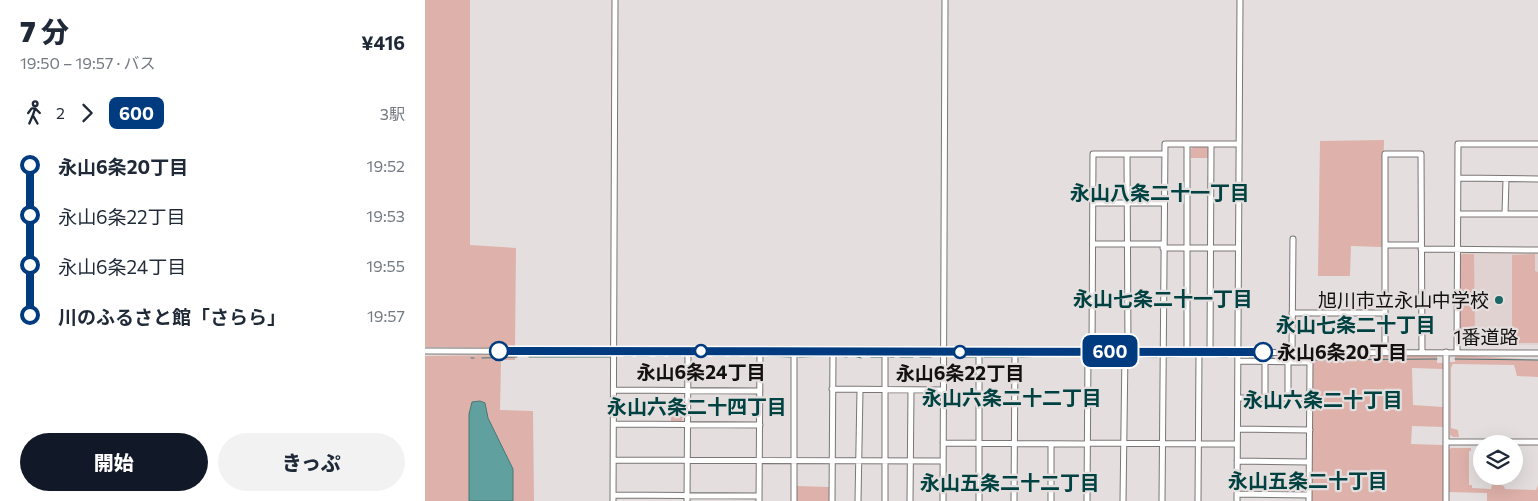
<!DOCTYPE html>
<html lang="ja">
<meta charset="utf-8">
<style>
:root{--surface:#fff;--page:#f2f2f3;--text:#1f2937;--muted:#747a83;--accent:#111827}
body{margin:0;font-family:Commissioner,"Noto Sans JP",sans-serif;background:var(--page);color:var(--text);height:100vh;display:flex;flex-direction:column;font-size:19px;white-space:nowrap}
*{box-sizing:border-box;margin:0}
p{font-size:16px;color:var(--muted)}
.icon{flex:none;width:28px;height:28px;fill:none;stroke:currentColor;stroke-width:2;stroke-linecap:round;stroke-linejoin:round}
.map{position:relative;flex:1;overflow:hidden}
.drawer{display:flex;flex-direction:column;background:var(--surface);width:425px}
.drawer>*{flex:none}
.badge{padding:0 10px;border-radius:8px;font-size:18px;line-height:32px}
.fabs{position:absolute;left:1048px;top:435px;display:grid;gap:10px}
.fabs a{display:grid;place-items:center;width:50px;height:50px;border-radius:50%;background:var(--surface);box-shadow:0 5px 20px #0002;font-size:25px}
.map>.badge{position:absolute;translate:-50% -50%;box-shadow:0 0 0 2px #fff}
.legs{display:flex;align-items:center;gap:8px;height:55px;padding:0 20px;font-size:16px}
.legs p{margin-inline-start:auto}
.head{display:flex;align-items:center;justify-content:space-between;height:85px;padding:0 20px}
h1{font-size:28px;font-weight:800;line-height:38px}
.cta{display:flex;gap:10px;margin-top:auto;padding:10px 20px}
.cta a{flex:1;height:58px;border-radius:30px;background:var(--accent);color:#fff;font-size:20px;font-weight:800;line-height:58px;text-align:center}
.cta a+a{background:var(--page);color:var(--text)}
ul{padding:0 20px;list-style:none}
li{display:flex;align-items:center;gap:18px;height:50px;font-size:19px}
li i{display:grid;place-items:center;width:8px;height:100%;margin:0 6px;background:currentColor}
li i::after{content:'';width:12px;height:12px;margin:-6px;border:4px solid;border-radius:50%;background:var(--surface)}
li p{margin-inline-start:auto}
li:first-child i{background:linear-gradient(#0000 50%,currentColor 0)}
li:last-child i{background:linear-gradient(currentColor 50%,#0000 0)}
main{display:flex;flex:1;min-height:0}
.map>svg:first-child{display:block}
.built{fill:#dfd2d0}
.green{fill:#deb1aa}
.water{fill:#60a1a0;stroke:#497675}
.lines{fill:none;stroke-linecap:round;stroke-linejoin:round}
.stream{stroke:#497675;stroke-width:1}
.minor-casing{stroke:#7a7675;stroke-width:7}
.minor{stroke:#fff;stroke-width:5}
.line-1-casing{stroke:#fff;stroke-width:11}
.line-1{stroke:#003b80;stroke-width:8}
.poi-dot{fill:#1a6766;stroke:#e4dfde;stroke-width:2}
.stop-1-dot{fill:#fff;stroke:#003b80;stroke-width:2.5}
.labels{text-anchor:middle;stroke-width:4.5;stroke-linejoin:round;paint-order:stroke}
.poi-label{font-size:19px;fill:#121010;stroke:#e4dfde;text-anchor:end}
.street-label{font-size:19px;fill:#121010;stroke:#e4dfde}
.stop-label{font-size:19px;font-weight:bold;fill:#121010;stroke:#e4dfde}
.neighbourhood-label{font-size:20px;font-weight:bold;fill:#004242;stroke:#e4dfde}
</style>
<main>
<section class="drawer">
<div class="head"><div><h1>7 分</h1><p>19:50 – 19:57 · バス</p></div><b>¥416</b></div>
<div class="legs"><svg class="icon" aria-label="walk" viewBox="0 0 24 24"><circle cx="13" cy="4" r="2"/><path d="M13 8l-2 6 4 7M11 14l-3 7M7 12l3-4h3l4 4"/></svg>2<svg class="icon" aria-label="forward" viewBox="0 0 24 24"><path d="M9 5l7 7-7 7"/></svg><b class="badge" style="background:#003b80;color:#fff">600</b><p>3駅</p></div>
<ul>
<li><i style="color:#003b80"></i><b>永山6条20丁目</b><p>19:52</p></li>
<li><i style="color:#003b80"></i><span>永山6条22丁目</span><p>19:53</p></li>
<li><i style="color:#003b80"></i><span>永山6条24丁目</span><p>19:55</p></li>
<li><i style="color:#003b80"></i><b>川のふるさと館「さらら」</b><p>19:57</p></li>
</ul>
<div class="cta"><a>開始</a><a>きっぷ</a></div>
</section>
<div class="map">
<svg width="1113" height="501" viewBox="0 0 1113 501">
<rect width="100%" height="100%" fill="#e4dfde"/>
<path class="built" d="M1037,253H1113V345L1034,344V256Z"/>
<path class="green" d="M0,0H45V245L91,248L90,348L0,347Z
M959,140L957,247L926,246L925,276H893L895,141Z
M769,146L781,147L784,149V158H766V149Z
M1037,254H1049L1050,336H1034L1035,256Z
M1110,254V271L1113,272V343H1087V255Z
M90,355V360H76L75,410L108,411L109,501H0V356Z
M1030,355L1113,360V377L1092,376L1089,365L1028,364L1026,368V428L1033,430L1034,437H1028L1025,435V362H1030Z
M886,356H1012V363H1018V369L987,368L988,405L1018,407V427L987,426L986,444L1018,445V501H885Z
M245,408H259L257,422H246Z
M1026,448H1046V451H1044V485H1047V488L1066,489L1067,485H1072V476H1075L1076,485L1079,486L1080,489L1111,490L1113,485V501H1062V493L1023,492L1024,450Z
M372,486L404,487V501H372Z"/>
<path class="water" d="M55,401L60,403L63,418L88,469V501H44V414L47,402Z"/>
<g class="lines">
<path class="stream" d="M199,356H207
M212,356H224
M231,356H239
M244,356H256
M269,356H274
M280,356H283
M288,356H300
M305,356H315
M320,356H328
M342,356L366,357
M413,356L422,357
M429,356L436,358
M703,356L732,357
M778,356L802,357
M104,357H185
M374,357L403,356
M446,357H457
M465,357H469
M475,357H488
M495,357H506
M537,357H551
M559,357H586
M595,357L652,355L658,357
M666,357L696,356
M742,357L770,356
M824,357H848
M855,357L886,358
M46,358H49
M57,358L92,357
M1030,359L1113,360
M889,360L1012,359"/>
<g class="minor-casing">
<path id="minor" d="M702,154L703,351
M1033,178L1113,179
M668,203H738
M1033,214H1113
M1080,214L1081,179
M668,244H738
M960,245H996
M738,248H813
M996,249L1113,250
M867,313H960
M0,351L1113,353
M667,351L668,154H738
M762,351V144
M785,351L786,145
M369,352V501
M867,352L868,239
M960,352V154H996L997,352
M1032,352L1033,144H1113
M813,361L885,362L884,501
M840,362V399
M863,362V399
M407,389L518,390
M189,390L335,391
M813,398H885
M189,424L335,425
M813,429L885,430
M1021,442H1113
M518,443L662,444
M662,443L812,444
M189,460L518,461
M812,461L884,462
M812,494L884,495
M188,495L334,496
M188,501L190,0
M262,501L263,352
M334,501L335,352
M407,501L408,352
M433,501L435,390
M460,501V352
M485,501L486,390
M518,501L520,0
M554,501V352
M589,501L590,351
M626,501V444
M662,501L663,351
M698,501L700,351
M737,501L740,144H814
M773,501L774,351
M812,501L815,0
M1021,501V352"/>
</g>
<use href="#minor" class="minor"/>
</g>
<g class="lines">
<g class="line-1-casing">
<path id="line-1" d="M74,351L838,352"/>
</g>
<use href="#line-1" class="line-1"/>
</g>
<circle class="poi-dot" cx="1074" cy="300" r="5"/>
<g class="stop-1-dot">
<circle cx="74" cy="351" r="9"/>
<circle cx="276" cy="351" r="6"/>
<circle cx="535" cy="352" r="6"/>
<circle cx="838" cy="352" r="9"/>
</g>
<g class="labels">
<g class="poi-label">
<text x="1064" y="307">旭川市立永山中学校</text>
</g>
<g class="street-label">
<text x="1061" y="344">1番道路</text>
</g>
<g class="stop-label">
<text x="852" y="359" text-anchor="start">永山6条20丁目</text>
<text x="276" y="379">永山6条24丁目</text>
<text x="535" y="380">永山6条22丁目</text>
</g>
<g class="neighbourhood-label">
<text x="735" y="200">永山八条二十一丁目</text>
<text x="738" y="306">永山七条二十一丁目</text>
<text x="931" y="332">永山七条二十丁目</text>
<text x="587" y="405">永山六条二十二丁目</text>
<text x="898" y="407">永山六条二十丁目</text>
<text x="272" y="414">永山六条二十四丁目</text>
<text x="883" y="488">永山五条二十丁目</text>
<text x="585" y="490">永山五条二十二丁目</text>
</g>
</g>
</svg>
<div class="fabs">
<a><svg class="icon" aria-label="layers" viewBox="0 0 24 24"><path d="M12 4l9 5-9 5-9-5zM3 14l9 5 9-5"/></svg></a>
</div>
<b class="badge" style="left:685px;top:351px;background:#003b80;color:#fff">600</b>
</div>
</main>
